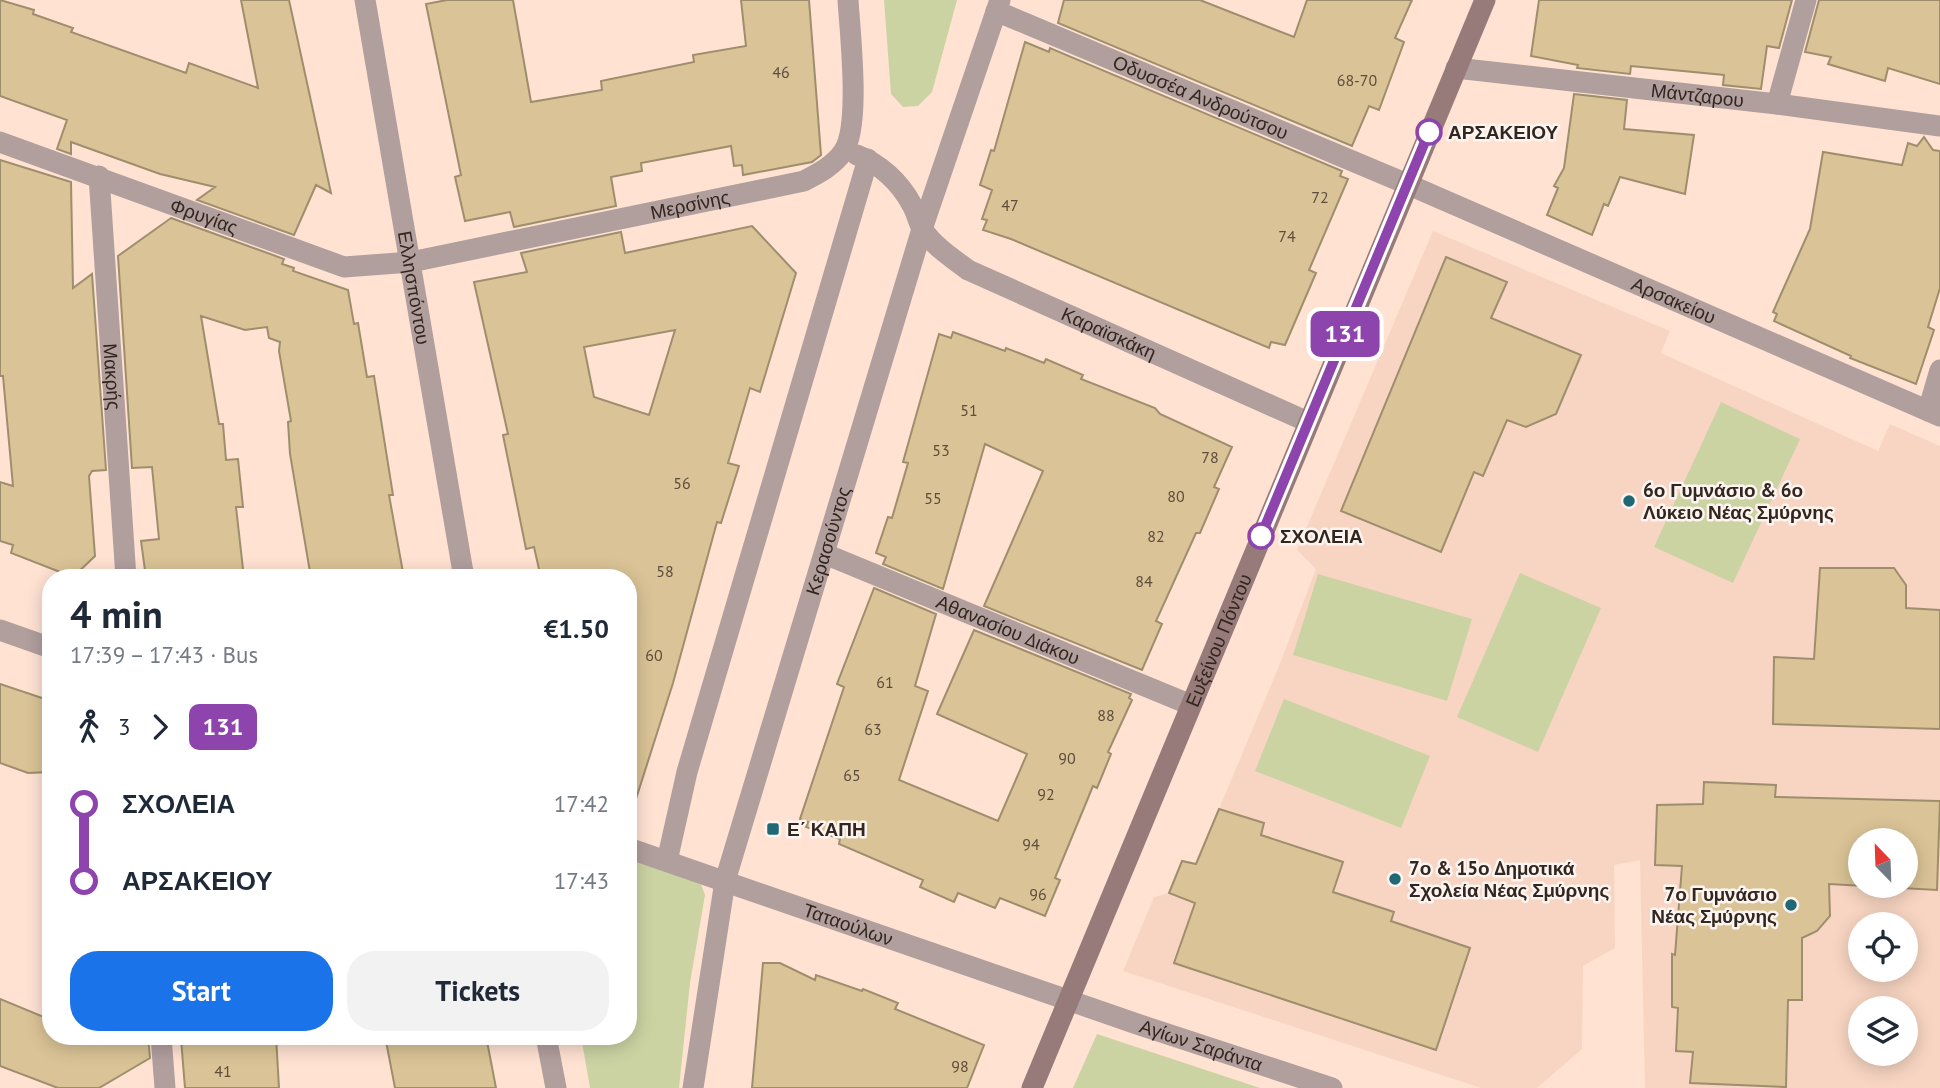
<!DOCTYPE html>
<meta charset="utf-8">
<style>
:root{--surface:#fff;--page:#f2f2f3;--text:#1f2937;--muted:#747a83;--accent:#1a73e8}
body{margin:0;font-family:"PT Sans",sans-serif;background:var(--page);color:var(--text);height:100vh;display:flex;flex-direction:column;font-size:26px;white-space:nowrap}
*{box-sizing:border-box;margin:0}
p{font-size:23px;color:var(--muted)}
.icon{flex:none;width:38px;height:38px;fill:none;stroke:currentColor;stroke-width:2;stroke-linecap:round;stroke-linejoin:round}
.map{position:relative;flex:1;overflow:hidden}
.side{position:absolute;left:42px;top:569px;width:595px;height:476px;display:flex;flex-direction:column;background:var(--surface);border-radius:28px;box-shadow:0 4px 18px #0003}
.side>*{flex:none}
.badge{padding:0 14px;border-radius:10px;font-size:24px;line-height:46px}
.needle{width:46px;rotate:337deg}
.buttons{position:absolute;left:1848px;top:828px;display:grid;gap:14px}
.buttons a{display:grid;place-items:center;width:70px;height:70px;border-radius:50%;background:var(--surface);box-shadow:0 4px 18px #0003;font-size:35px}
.map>.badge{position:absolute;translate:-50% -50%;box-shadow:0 0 0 4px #fff}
.legs{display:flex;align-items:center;gap:10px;height:77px;padding:0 28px;font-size:23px}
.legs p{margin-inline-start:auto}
.overview{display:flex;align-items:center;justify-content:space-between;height:119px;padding:0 28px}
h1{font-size:38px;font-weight:700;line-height:52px}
.primary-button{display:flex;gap:14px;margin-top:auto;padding:14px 28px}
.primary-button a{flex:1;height:80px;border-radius:28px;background:var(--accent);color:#fff;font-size:28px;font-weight:700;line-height:80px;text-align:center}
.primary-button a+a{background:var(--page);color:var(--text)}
ul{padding:0 28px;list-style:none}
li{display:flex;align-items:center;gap:24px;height:77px;font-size:26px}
li i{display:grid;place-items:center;width:10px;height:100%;margin:0 9px;background:currentColor}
li i::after{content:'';width:18px;height:18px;margin:-9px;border:5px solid;border-radius:50%;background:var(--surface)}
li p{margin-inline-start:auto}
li:first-child i{background:linear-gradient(#0000 50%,currentColor 0)}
li:last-child i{background:linear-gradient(currentColor 50%,#0000 0)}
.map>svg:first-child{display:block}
.built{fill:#f8d5c2;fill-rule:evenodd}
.green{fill:#cbd3a3}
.building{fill:#dac396;stroke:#9e8e6e;stroke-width:2;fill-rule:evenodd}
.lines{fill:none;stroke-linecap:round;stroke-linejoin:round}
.street{stroke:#b19f9e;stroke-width:21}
.secondary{stroke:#967b7a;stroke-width:21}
.line-1-casing{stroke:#fff;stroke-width:16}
.line-1{stroke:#8e44ad;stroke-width:10}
.stop-1-dot{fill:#fff;stroke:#8e44ad;stroke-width:3.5}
.poi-dot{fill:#1f6874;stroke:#fcf4f0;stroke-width:2.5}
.labels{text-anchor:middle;stroke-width:5;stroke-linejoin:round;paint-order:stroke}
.number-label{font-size:16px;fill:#5d4d3c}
.street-label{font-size:19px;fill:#33261e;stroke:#fcf4f0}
.stop-label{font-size:19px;font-weight:bold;fill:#33261e;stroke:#fcf4f0;text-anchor:start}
.poi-label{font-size:19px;font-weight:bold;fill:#33261e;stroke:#fcf4f0;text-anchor:start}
</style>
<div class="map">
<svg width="1940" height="1088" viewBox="0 0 1940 1088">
<rect width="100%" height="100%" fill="#ffe2d2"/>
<path class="built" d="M1433,231L1670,331L1661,353L1878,451L1890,424L1940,446V1088H1645L1640,860L1614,865L1615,948L1583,966L1582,1049L1537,1088H1481L1123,971L1154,897L1169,893L1182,861L1196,864L1279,666L1316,569L1297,550ZM1860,840H1906V886H1860ZM1860,924H1906V970H1860ZM1860,1008H1906V1054H1860Z"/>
<path class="green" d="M884,0H957L932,92L918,106L903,107L891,94Z
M1721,402L1800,439L1733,583L1654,547Z
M1520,573L1601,608L1538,752L1457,717Z
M1318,574L1472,619L1447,701L1293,655Z
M1284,699L1430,756L1401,828L1255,771Z
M628,856L701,884L705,895L690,983L679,1088H590L581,1036H628Z
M1097,1034L1260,1088H1073Z"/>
<path class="building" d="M0,0L34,10L33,14L73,28L71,32L186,73L189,63L258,88L241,0H289L331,193L316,185L294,235L197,200L215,187L160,174L71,142V154L57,149L67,120L0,96Z
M447,0H513L531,102L602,90L601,81L694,62L693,55L746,46L741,0H809L821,155L812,162L743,175L742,165L734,166L731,146L641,163L642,171L611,177L616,206L514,227L510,212L465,221L455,177L461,175L426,4Z
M1064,0H1200L1294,37L1307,0H1412L1395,38L1404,42L1379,110L1369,106L1352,146L1058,23Z
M1539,0H1792L1779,48L1767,46L1761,89L1723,85L1724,75L1631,66L1630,74L1577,68L1578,65L1531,56Z
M1819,0H1940V84L1888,68L1885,81L1828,64L1831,57L1805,52Z
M1025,42L1049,52L1050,48L1342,171L1340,176L1348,179L1309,270L1316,273L1285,345L1271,342L1269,348L1011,239L983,230L987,220L982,219L992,190L980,185L991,150L994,151Z
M1574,94L1627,100L1624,129L1694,135L1685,194L1620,177L1608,206L1604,204L1592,235L1547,215L1558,188L1554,186L1564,168Z
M1924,137L1933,150L1940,151V288L1928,327L1934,330L1916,384L1850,358L1851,356L1774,321L1777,314L1773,312L1810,229L1823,152L1902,165L1908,143L1917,146Z
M0,160L71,182L73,288L92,274L106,470L92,471L89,476L95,556L73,577L11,553L13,545L0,541V482L13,486L3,376H0Z
M171,218L284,259L282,264L294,268L293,271L348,290L354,324L358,323L367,377L374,376L393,495H389L404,578H311L290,454L288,422L291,421L279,351L280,342L269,338L267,327L245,330L201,316L219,424H223L226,460L238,459L243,507H236L244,578H146L141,541L159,539L152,467L132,468L118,256Z
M752,226L796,273L760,392L750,388L728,463L739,466L721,523L717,522L673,683L635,802L628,801V578H541L534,547L526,549L503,435L508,434L474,282L527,272L521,253L621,232L625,253ZM675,330L649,415L594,397L584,347Z
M1446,257L1507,282L1491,318L1581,355L1556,414L1526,427L1507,420L1483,476L1474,472L1441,552L1341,511Z
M953,332L1005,351L1006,348L1044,363L1046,359L1083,375L1081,379L1155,408L1160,414L1232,447L1214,487L1219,489L1200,533H1196L1156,621L1162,624L1142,670L984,606L1043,471L985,444L943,589L883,564L886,557L876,553L888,517L892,518L908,463L903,462L939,334L951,338Z
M1820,568H1894L1906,585V608L1940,610V729L1773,724L1774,657L1814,659Z
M874,588L936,614L915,686L928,691L899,780L998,821L1027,754L937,714L974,630L1131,694L1129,698L1132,700L1108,752L1111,754L1097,788L1093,786L1055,878L1060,880L1045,916L1000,898L995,908L958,893L954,902L920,887L923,880L839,844L840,839L806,827L808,822L800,819L844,687L837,684Z
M0,684L51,701V772L28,773L0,763Z
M1704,782L1776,785L1775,797L1940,801L1937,890L1829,884L1830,916L1817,931L1802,938V1000H1788L1786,1087L1690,1083L1693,1052L1676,1051L1678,1008L1672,1007V954L1675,955L1682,866L1655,865L1657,805L1703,804ZM1860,840H1906V886H1860Z
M1219,809L1264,823L1261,835L1343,862L1333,892L1394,912L1391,921L1470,948L1436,1050L1174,963L1195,903L1169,893L1182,861L1196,864Z
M763,963H780L815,980L816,975L862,991L863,989L898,1003L895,1009L984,1045L967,1088H752Z
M0,999L51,1020V1036H148L150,1058L99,1088H58L0,1066Z
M174,1036H276L279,1088H185L181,1039L175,1043Z
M385,1036H486L496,1088H395Z"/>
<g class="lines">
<g class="street">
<path id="s1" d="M365,0L464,578"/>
<path id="s2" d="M996,11L1407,184L1940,416"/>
<path id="s3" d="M1456,68L1777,104L1940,126"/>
<path d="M1777,104L1806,0"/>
<path id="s4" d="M0,142L344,267L411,262L804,181C819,173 833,166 843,152C861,128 850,33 848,0"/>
<path id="s5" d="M857,155C880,164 900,182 912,205C917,213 918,223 923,230C935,247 952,258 968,270L1308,422"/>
<path id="s6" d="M99,176L126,578"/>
<path d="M1928,411L1940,370"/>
<path id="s7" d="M825,554L1191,705"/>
<path d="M0,630L51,648"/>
<path id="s8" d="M628,848L1137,1024L1332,1088"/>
<path d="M667,861L687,772L868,159"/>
<path d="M161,1036L165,1088"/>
<path d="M546,1036L556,1088"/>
<path id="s9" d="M693,1088L725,881L922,229L1000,0"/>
</g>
<path class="secondary" id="s10" d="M1032,1088L1485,0"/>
</g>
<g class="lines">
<g class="line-1-casing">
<path id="line-1" d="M1261,536L1429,132"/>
</g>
<use href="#line-1" class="line-1"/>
</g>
<g class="stop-1-dot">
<circle cx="1429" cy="132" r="12"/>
<circle cx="1261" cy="536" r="12"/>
</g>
<g class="poi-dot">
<circle cx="1629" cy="501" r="7"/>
<rect x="766" y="822" width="14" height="14" rx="3.5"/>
<circle cx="1395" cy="879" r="7"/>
<circle cx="1791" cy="905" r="7"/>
</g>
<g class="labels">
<g class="number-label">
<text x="781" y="78">46</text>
<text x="1357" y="86">68-70</text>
<text x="1320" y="203">72</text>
<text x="1010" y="211">47</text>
<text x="1287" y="242">74</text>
<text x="969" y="416">51</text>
<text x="941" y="456">53</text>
<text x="1210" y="463">78</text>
<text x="682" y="489">56</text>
<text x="1176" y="502">80</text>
<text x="933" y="504">55</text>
<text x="1156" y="542">82</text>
<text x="665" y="577">58</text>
<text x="1144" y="587">84</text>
<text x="654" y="661">60</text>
<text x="885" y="688">61</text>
<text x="1106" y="721">88</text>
<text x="873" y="735">63</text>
<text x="1067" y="764">90</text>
<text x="852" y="781">65</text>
<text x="1046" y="800">92</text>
<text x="1031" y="850">94</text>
<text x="1038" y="900">96</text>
<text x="960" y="1072">98</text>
<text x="223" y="1077">41</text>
</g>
<g class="street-label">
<text dy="7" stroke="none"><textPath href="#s3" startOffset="243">Μάντζαρου</textPath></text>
<text dy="7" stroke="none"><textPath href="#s2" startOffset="222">Οδυσσέα Ανδρούτσου</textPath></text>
<text dy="7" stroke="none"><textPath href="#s4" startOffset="718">Μερσίνης</textPath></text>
<text dy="7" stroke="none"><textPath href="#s4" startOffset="217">Φρυγίας</textPath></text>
<text dy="7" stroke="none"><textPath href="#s1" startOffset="292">Ελλησπόντου</textPath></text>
<text dy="7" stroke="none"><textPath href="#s2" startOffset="737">Αρσακείου</textPath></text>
<text dy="7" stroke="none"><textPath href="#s5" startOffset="318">Καραϊσκάκη</textPath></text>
<text dy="7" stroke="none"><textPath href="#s6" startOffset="201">Μακρής</textPath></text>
<text dy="7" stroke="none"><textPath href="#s9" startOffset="565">Κερασούντος</textPath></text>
<text dy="7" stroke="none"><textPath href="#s7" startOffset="198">Αθανασίου Διάκου</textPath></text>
<text dy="7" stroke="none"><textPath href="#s10" startOffset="485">Ευξείνου Πόντου</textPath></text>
<text dy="7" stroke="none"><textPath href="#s8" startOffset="233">Ταταούλων</textPath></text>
<text dy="7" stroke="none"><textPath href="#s8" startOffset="606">Αγίων Σαράντα</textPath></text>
</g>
<g class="stop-label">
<text x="1448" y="139">ΑΡΣΑΚΕΙΟΥ</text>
<text x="1280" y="543">ΣΧΟΛΕΙΑ</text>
</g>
<g class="poi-label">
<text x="1643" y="497">6ο Γυμνάσιο &amp; 6ο<tspan x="1643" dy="22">Λύκειο Νέας Σμύρνης</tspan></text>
<text x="787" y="836">Ε΄ ΚΑΠΗ</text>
<text x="1409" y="875">7ο &amp; 15ο Δημοτικά<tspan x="1409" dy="22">Σχολεία Νέας Σμύρνης</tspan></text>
<text x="1777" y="901" text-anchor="end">7ο Γυμνάσιο<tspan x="1777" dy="22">Νέας Σμύρνης</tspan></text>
</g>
</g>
</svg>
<div class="buttons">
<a><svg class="needle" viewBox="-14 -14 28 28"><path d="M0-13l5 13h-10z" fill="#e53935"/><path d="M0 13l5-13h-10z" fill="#747a83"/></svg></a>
<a><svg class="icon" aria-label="locate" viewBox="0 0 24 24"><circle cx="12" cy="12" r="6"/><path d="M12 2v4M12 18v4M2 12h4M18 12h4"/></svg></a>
<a><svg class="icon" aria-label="layers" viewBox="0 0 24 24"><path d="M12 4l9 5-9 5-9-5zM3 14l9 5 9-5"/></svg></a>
</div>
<b class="badge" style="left:1345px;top:334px;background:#8e44ad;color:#fff">131</b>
<section class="side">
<div class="overview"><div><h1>4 min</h1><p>17:39 – 17:43 · Bus</p></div><b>€1.50</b></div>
<div class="legs"><svg class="icon" aria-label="walk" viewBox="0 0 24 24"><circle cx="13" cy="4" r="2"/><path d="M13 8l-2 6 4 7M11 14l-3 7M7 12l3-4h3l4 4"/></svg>3<svg class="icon" aria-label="forward" viewBox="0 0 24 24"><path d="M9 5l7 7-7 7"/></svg><b class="badge" style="background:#8e44ad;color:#fff">131</b></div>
<ul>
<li><i style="color:#8e44ad"></i><b>ΣΧΟΛΕΙΑ</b><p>17:42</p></li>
<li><i style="color:#8e44ad"></i><b>ΑΡΣΑΚΕΙΟΥ</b><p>17:43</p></li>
</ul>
<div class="primary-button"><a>Start</a><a>Tickets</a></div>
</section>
</div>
